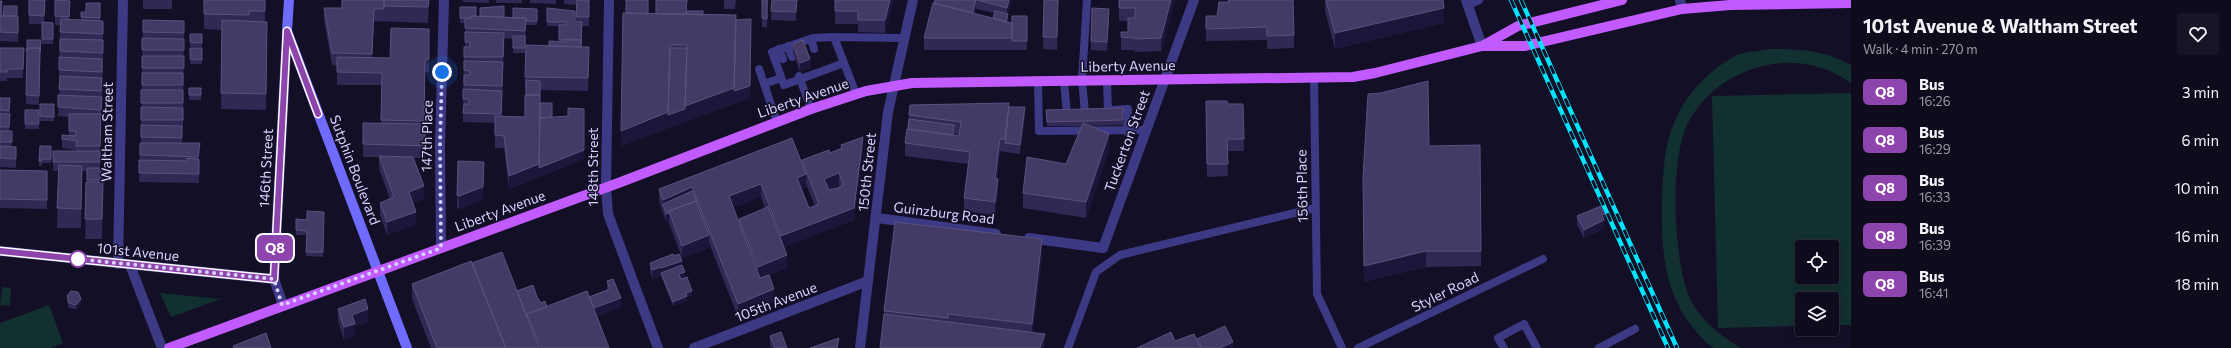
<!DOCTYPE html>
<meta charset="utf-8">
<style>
:root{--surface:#0e0b1c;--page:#171425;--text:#f1f3f6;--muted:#9b9ba3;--line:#2e2b3b}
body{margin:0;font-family:Commissioner,sans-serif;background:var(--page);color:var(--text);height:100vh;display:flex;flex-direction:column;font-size:15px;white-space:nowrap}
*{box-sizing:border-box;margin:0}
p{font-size:13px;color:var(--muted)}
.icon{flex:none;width:22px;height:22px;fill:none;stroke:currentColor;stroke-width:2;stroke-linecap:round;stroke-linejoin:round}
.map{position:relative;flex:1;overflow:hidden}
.drawer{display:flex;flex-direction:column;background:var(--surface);width:380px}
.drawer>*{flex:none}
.badge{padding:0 8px;border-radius:6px;font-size:14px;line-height:26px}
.buttons{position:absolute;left:1795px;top:240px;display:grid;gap:8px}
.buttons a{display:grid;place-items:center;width:44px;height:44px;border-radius:4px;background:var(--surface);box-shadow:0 2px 10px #0003,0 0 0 1px var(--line);font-size:20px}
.you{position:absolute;width:20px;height:20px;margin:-10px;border:3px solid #fff;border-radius:50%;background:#1a73e8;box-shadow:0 0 0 6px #1a73e833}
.map>.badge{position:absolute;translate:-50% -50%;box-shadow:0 0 0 2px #fff}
.round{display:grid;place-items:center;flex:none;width:42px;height:42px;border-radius:4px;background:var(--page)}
.head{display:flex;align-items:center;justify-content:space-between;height:68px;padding:0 12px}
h1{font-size:19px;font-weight:700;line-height:30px}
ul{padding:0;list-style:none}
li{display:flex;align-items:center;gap:12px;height:48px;padding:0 12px}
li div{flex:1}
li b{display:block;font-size:15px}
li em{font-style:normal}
li .badge{min-width:44px;font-weight:700;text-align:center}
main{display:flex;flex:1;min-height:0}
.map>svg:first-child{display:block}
.green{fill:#12302f;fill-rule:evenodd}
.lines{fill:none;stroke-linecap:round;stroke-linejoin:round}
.service{stroke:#3d3a85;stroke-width:8}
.minor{stroke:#3d3a85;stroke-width:10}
.secondary{stroke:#6f6bff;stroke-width:10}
.primary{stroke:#c25bff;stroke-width:10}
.rail-casing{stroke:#00e5ff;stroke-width:4.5}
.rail{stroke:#130f26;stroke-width:3;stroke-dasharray:9;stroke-linecap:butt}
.wall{fill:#312854;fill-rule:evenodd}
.shaded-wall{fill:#1d163a}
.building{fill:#433a66;stroke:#5a527e;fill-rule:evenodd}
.line-casing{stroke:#fff;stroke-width:9}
.line{stroke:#8e44ad;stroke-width:6}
.walk{stroke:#d9d4ff;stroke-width:4;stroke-dasharray:0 7.2}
.stop-dot{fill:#fff;stroke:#8e44ad;stroke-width:2}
.labels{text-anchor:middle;stroke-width:3;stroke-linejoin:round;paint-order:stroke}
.street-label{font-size:14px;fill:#d9d4ff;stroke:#130f26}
</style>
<main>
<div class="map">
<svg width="1851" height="348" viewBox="0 0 1851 348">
<rect width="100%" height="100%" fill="#130f26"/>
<path class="green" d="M1770,49C1803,49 1822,50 1851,65V83C1798,44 1721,64 1689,121C1669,156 1673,262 1690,298C1700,321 1721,336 1741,348H1713C1667,309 1661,263 1662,206C1663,154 1666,116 1705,78C1715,69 1727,59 1740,54C1749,51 1760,51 1770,49Z
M1851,93V325H1832V299H1802V326L1718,328L1712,96ZM1802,247H1832V277H1802Z
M2,287L11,288L10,306L0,305Z
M160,293L221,299L171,317Z
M49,305L63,343L51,348H0V323Z"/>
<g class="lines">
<path class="service" d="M1468,5L1479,0
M834,37L903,38
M811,39L814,49
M788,46L792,57
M779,49L783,59
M844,63L784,85L772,52L813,38L834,37L856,94
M759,69L777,122
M799,76L811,109
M1314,78L1317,294L1342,348
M1107,80L1108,113
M1038,81L1039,131L1146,130
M1064,81L1067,114
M764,84L781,78
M1113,110L1128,109L1127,132
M1085,113L1082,80L1087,0
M1068,348L1096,272L1120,255L1315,208
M1358,348L1543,259
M1504,348L1498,338L1524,324L1537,348
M1599,348L1635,329"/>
<path class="minor" d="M609,0L606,187L608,214L658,348
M1466,0L1482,46
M1680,0L1682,9
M877,218L996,234
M1029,238L1103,248L1194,0
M441,248L440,145L444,0
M0,251L274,279
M118,264L123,0
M130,265L162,348
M283,305L274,279L287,31
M694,348L868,281
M860,348L888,112L913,0"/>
<path class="secondary" d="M289,0L287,31L407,348"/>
<path class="primary" d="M1484,45L1518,26L1622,0
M169,348L621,182L811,109L866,91L912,83L1353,77L1375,73L1482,46H1525L1682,9L1730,5L1851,3"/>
<g class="rail-casing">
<path id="rail" d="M1511,0L1668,348
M1521,0L1677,348"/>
</g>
<use href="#rail" class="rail"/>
</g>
<path class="wall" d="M29,0H45L44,22L53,23V44H42V24H29Z
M143,0H172V9H143Z
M204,0H265V21L267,37L266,110L221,109L222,30L204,29Z
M429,0L428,23L374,21L372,58H390L429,29V72H425L424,124H425V158H413L424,199L413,203L416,224L387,235L380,215V203L390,199L379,169V157H363V123H381V85H337V66L332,65L324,20V8H342Z
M463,0H489V3L463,2Z
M496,0H522V3H496Z
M530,0H556V4L530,3Z
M564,0H589V26H582L581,47L589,59L588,91L540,90V103L584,159L509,189L504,148H495V123L463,122V99L464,47H465V23H460V7L476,16L513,18L537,9V25H526L525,53H513V39L504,38L502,116L525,117L526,89H525V77L549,46L559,41V26H547V8L576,22L577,5L564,4Z
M724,0H736L735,9H724Z
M762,0H768L767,28L762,27Z
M772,0H797L796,21L771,20Z
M835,0H893L885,33L858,32V24H835Z
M935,0H1011L1008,14V19L1007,22L1012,23L1027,16V50H924V38ZM976,9L995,13L993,18L975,14Z
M1044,0H1058L1057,50L1043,49Z
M1175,0L1161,51L1135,52V50H1121V32H1128V21H1119V8Z
M1325,0H1443L1444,23L1335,49L1325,11Z
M0,1L2,16H18V42L0,41Z
M70,1L69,20H81V12H86L100,3V21L103,30V49L102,106L101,118L100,168H101V182L103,202L102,239H85L87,171H82L81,228H57L58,171H53V151H76V150L62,148V135H69V117L58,116L60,79H59V70L60,25H55V16Z
M1228,2L1294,35V48L1267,49V40L1206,41V16H1217Z
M687,11L703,15L736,20L750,98L668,128L621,146L656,14Z
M1109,18L1107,51L1091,50V41Z
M143,20L184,21L183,129H182V143L200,151L199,159V183L139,182L140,143H141Z
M190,34H202V47H190Z
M41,40L39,105L26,104V95Z
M793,44L810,68L800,72L793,53Z
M0,48H24L23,78H7V81H0Z
M202,48V64H190V59Z
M189,88H201V100H189Z
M0,98H10L9,131H12V147L16,155V168L0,167Z
M1206,101L1228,104H1243L1244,151H1227L1228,176L1207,177Z
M40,104H54V121H40Z
M1009,107L1025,116L1020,154L1000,151L997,179L998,191L995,215L964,211V198L968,164L905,156V143L909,115ZM954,134L959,135V136H954Z
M1123,108V125L1088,126L1109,150L1086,218L1023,208V193L1066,164L1082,126H1047L1046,110Z
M25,110H39V129H25Z
M841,145L863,149L854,220L784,247L787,268L769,275L774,301L738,317L709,243V248L682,258L669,223V222L666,223L663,212L659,201V189L802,163V160L830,153L841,149ZM806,184L815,206L809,208L801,188L806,187ZM839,185V187L829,190H828ZM761,197L765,209L739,219V222L733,207Z
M40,146H51V163H42V166H39Z
M1429,146L1481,251V266L1426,267L1364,282L1363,177Z
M458,161L483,200L459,209L457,208Z
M0,170L47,171V209L0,208Z
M324,212L323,257L306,256L307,235H296V219L307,220Z
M1577,216L1605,223H1604V229L1584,238L1577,225Z
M1042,255L1033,332L1045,346L884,314V311Z
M674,256L682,265L685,277L680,278L692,295L687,297V301L673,306L661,276L652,279L650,271V263Z
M472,263L517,291L537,297L541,303L547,307L589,297L607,290V281L621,307L597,316L609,348H431L412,299V284Z
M67,296L81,303L76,309L69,308L67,301Z
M338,309L368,322L355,326V336L344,340L338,321Z
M770,336L787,348H771L770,344Z"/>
<path class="shaded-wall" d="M890,0H893L885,33V20Z
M976,0V9L972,25V16Z
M1009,0H1011V2L1007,17V8Z
M1171,0H1175L1161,51V38Z
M1444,8V23L1335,49V33Z
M374,9V21L372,66V54Z
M1109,9V18L1107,51V42Z
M736,31H751L750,98L668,128L621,146V131L670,60L687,48Z
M810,59V68L800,72V63Z
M1025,107V116L1020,154V145Z
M584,109V159L509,189V176L539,164V168Z
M1109,134V150L1086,218V202Z
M863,137V149L854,220L781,249V236L854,208Z
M1000,139V151L995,191V179Z
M200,143V151L198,166V157Z
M484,162L483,200L459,209V196Z
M82,166V185L81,228V209Z
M839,173V185L824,191V179Z
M806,174V187L797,190V178Z
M998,179V191L995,215V202Z
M103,182V202L102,239V219Z
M761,184V197L729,209V196Z
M424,186V199L409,205V192Z
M692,187V199L663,204V200Z
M416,212V224L387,235V222Z
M669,213V222L666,223V214Z
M1605,214V223H1604V229L1584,238V230L1602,215Z
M709,235V248L682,258V246Z
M1042,239V255L1032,339V324Z
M1426,251V267L1364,282V266Z
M787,255V268L758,279V267Z
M682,261V269L661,273V268Z
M661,267V276L652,279V270Z
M685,272V277L679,279V274Z
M774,289V301L738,317V304Z
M692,291V295L687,297V301L673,306V302L686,293Z
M621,298V307L593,317V308Z
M81,299V303L76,309V305Z
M368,309V322L355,326V336L344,340V327L352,315Z
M1045,334V346L1044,348H1040Z
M1233,342V348H1220Z"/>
<path class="building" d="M29,0H45L44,16L29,15Z
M55,0L70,1L69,17L55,16Z
M204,0H265V11H249V15L204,14Z
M342,0H384V9H374L372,54L332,53L324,8H342Z
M384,0H429L428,7L384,6Z
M577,0H589V17H576Z
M626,0H648V14L626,13Z
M656,0H687L686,14H656Z
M762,0H767V19L762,18Z
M772,0H797L796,12L771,11Z
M835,0H890L885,20H858V11H835Z
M935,0H976L973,13L934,3Z
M977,0H1009L1007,8Z
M1044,0H1058L1057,37H1043Z
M1119,0H1171L1161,38L1135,39V38L1121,37V32H1128V18H1135V8H1119Z
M1228,0H1293L1294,35L1267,36V27L1206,29V16H1217L1219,2H1229Z
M1326,0H1443L1444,8L1335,33Z
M0,1H2L1,15H0Z
M86,3H100V18L81,17V12H86Z
M933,3L1012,23V38H924Z
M4,6H17V16H3Z
M504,6V17L480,16V8Z
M460,7H476V16H471V18H460Z
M513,8L537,9V21H526V18H513Z
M547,8L575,11V22H582L581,44V40H559V25H566V22H547Z
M1092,8L1109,9L1107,42L1091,41Z
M687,11H703V15L686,14Z
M995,11L1008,14L1006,22L993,18Z
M623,13L736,15L734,88L685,106L687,45H670L668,112L621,131Z
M0,16H18V33L0,32Z
M471,16L526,18L525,31L465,28V18L471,19Z
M1012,16H1027V41H1012Z
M61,19L103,21V34L60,32Z
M751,19L750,86L734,91L736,20Z
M143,20L184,21V33L143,32Z
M222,20L267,22L266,94L221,93Z
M42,22L53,23V39H42Z
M391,28L429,29V59H425L424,121L381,120L382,73L337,72V57L390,58Z
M465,32L504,33L503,57H464V47H470V42H465Z
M190,34H202V43L190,42Z
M513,36H525V48H513Z
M142,38L184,39V50H142Z
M60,39L103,40V53L60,51Z
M566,39L581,40V47L549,46V41L566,42Z
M27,40H41L40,52V48H27V52Z
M803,40L810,59L800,63L793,44Z
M526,45L589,47L588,78L525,77Z
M0,48H24L23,69H7V72H0Z
M27,48H40L39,96L26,95Z
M190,48H202V60L190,59Z
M670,48H687L685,109L668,115Z
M142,56H184V68H142Z
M59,57L102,59V72L59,70Z
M464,61L503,62L502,86L464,85V75H470V71L464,70Z
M142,73H183V85H142Z
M60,76L102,78L101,91L59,89Z
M526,80L540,81V95H526Z
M1428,81L1429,146L1480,145L1481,251H1426L1364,266L1363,177L1368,94L1381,93Z
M189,88H201V95H189Z
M463,89L502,91L501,114L463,113L464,104H469V99H463Z
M141,90H183V103H141Z
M58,95L102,97L101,110L58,107Z
M525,95H540L539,164L509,176L504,136L495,135V116L525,117Z
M0,98H10L9,111L0,110Z
M1206,101H1227L1228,104H1243L1244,139H1227L1228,164H1207Z
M540,103H552V117L540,118Z
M1009,103L1005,139H1000L995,179H998L995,202L964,198L970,152L905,143L907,129L959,136L961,122L909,115L910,105Z
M40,104H54V117L40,116Z
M141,107L183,108V120H141Z
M1009,107H1025L1020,145L1005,143Z
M568,108L584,109V150L539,168L540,118L568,116Z
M1123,108V120L1047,122L1046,110Z
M25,110H39V124H25Z
M0,114H10L9,127H0Z
M69,114H101L100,146H76L77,141L62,139V135L76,136V131H69Z
M909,119L954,125L953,135L908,129Z
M363,123L425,124V146L363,144Z
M1083,123L1109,134L1086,202L1023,193L1027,157L1066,164Z
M141,125L182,126V138L141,137Z
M0,131H12V142H0Z
M863,137L854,208L781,236L761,184L729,196L760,278L769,275L774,289L738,304L692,187L663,200L659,189L792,138L806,174L797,178L809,208L819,204L802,160L829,150L830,153L842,148L841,145ZM839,173L843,184L841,187L829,190L824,179Z
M140,143H200L198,157L140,155Z
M0,146L16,147V159L0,158Z
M40,146H51V159H42V161H39Z
M53,151H100V162H53Z
M379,156L413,157L424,186L409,192L416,212L387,222L380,203L394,197Z
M187,158L199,159V174L139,173V160L187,161Z
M458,161L484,162L483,187L459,196L457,195Z
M59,165L82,166L81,209L57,208Z
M87,168H101V180H87Z
M0,170L47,171V200L0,199Z
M86,182H103L102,219H85Z
M692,191L697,202L696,201L669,211V213L666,214L663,204Z
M696,201L709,235L682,246L669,211Z
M1601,206L1605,214L1602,215L1604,220L1584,230L1577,216Z
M768,207L787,255L758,267L739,219Z
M307,211L324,212L323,252H306L307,231L296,230V219L307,220Z
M895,222L1042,239L1032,324L948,314V318L884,311Z
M502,252L539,348H506L472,263Z
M673,254L674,256L679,254L682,261L661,268V267L652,270L650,263Z
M471,261L506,348H437L412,284Z
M682,265L685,272L679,274L680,277L681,279L687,277L692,291L686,293L687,296L673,302L661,273Z
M613,279L621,298L594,308L589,297L610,289L607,281Z
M533,285L537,297L541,303L545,301L547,307L527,314V317L517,291Z
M71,291L78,292L81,299L76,305L69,303L67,296Z
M587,291L609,348H541L527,314Z
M365,299L368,309L352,315L355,324L344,327L338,309Z
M884,314L1045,334L1040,348H880Z
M1225,326L1233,342L1220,348H1201L1197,339Z
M781,332L787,348H775L770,336Z
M1171,332L1175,341L1194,334L1201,348H1137Z
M266,333L271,348H234L233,346Z
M839,338L837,348H810Z"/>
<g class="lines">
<g class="line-casing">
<path id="line" d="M0,251L274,279L287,31L318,114"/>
</g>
<use href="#line" class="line"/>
<path class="walk" d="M78,259L274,279L282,305L441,248L440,145L442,72"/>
</g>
<circle class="stop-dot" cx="78" cy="259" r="8"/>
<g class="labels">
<g class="street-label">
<text transform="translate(1128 66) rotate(-1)" y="5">Liberty Avenue</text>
<text transform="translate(803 98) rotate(-19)" y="5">Liberty Avenue</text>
<text transform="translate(107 132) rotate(-89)" y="5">Waltham Street</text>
<text transform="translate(427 136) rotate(-89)" y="5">147th Place</text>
<text transform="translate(1127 141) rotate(-70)" y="5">Tuckerton Street</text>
<text transform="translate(593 167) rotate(-90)" y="5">148th Street</text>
<text transform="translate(266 168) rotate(-87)" y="5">146th Street</text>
<text transform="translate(355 170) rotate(69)" y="5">Sutphin Boulevard</text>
<text transform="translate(867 172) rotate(-84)" y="5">150th Street</text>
<text transform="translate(1302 186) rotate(-91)" y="5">156th Place</text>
<text transform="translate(500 211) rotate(-20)" y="5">Liberty Avenue</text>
<text transform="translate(944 213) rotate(7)" y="5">Guinzburg Road</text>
<text transform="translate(138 252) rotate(6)" y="5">101st Avenue</text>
<text transform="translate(1445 292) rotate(-26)" y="5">Styler Road</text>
<text transform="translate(776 302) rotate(-21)" y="5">105th Avenue</text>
</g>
</g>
</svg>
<div class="buttons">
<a><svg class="icon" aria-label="locate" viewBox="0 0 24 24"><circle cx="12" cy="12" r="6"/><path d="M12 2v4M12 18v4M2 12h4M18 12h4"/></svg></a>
<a><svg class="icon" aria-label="layers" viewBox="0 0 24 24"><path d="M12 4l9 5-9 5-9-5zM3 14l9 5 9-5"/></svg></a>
</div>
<div class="you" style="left:442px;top:72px"></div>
<b class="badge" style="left:275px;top:248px;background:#8e44ad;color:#fff">Q8</b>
</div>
<section class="drawer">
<div class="head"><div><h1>101st Avenue &amp; Waltham Street</h1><p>Walk · 4 min · 270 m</p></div><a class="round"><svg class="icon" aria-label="heart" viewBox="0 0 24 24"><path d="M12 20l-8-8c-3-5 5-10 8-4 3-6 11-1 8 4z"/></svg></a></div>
<ul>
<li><span class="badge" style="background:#8e44ad;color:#fff">Q8</span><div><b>Bus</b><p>16:26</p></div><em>3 min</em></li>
<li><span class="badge" style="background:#8e44ad;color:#fff">Q8</span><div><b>Bus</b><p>16:29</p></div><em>6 min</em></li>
<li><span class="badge" style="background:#8e44ad;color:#fff">Q8</span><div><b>Bus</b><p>16:33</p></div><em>10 min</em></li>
<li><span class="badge" style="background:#8e44ad;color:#fff">Q8</span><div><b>Bus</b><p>16:39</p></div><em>16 min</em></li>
<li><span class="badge" style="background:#8e44ad;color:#fff">Q8</span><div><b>Bus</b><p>16:41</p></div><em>18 min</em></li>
</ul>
</section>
</main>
